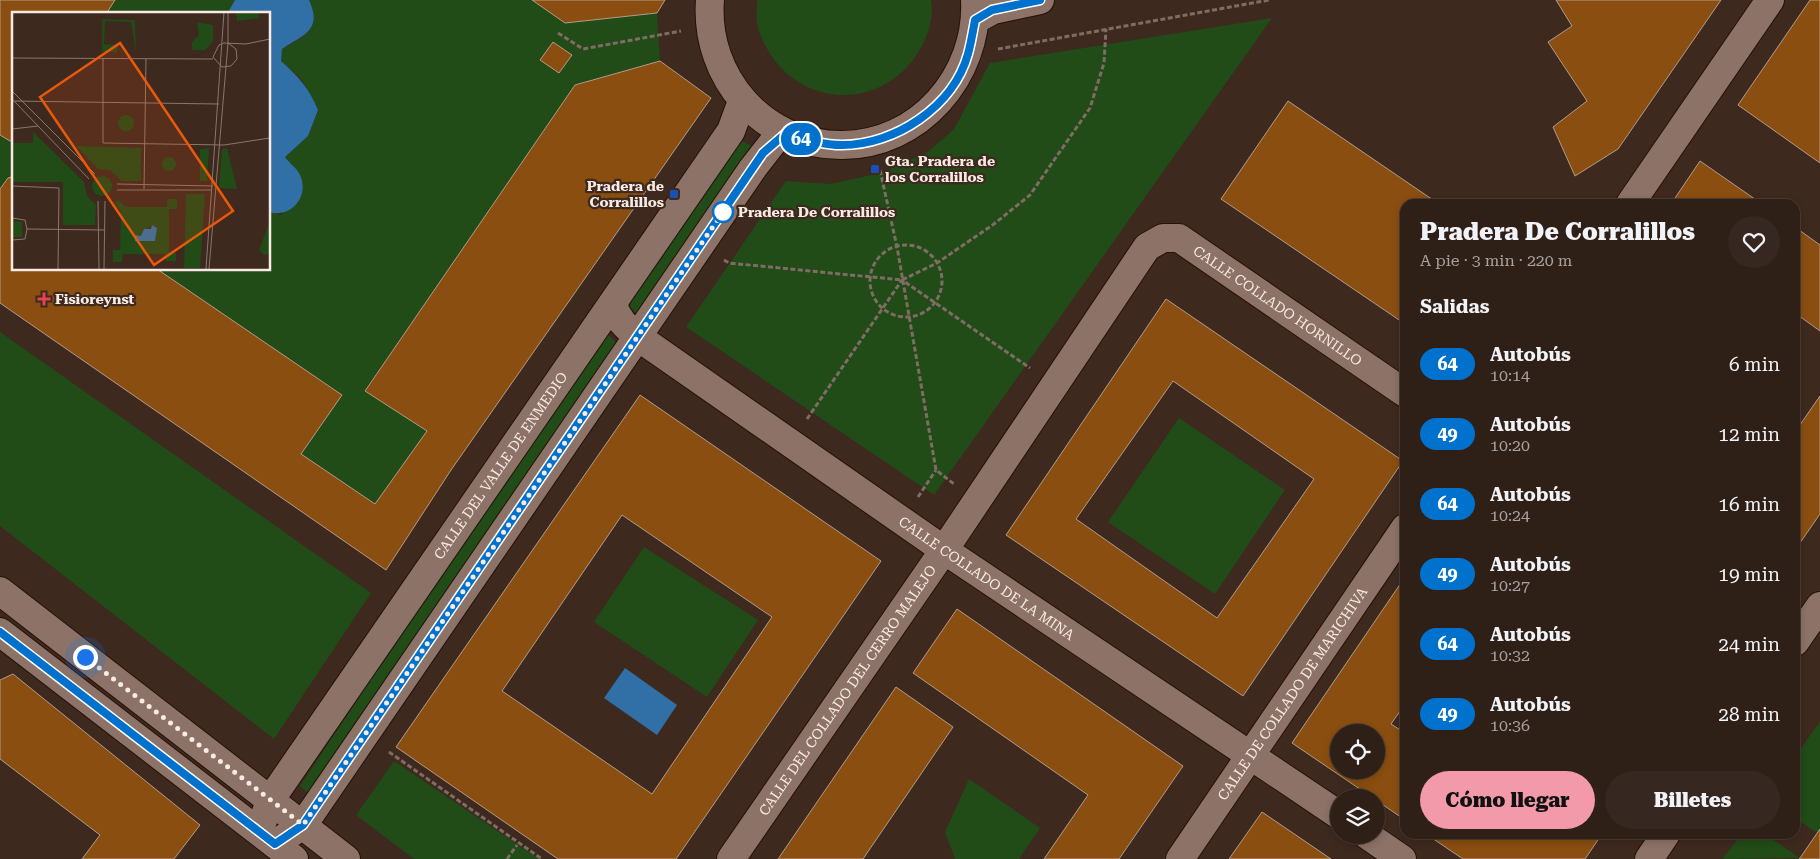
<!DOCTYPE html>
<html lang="es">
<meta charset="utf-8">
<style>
:root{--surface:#2e1f17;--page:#362720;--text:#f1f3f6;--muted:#a7a2a1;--line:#493d36;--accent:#f39aaa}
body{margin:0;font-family:"Roboto Serif",serif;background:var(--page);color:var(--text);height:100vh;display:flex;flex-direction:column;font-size:19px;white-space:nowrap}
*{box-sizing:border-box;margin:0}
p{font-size:16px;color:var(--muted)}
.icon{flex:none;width:28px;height:28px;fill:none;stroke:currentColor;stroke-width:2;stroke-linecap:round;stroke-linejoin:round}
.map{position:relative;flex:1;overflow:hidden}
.panel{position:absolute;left:1400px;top:199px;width:400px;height:640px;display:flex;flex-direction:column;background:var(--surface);border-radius:15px;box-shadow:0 2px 8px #0003,0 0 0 1px var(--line)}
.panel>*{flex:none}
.badge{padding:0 10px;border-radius:16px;font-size:18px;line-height:32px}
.tools{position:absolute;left:1330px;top:724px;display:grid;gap:10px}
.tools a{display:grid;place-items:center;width:55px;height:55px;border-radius:50%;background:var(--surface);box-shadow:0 2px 8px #0003,0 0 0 1px var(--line);font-size:25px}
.you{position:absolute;width:25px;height:25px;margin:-12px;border:4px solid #fff;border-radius:50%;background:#1a73e8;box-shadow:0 0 0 8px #1a73e833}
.map>.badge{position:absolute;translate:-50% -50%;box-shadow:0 0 0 2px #fff}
h2{padding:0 20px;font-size:19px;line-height:45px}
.round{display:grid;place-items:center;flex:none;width:52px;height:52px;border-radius:26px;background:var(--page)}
.headline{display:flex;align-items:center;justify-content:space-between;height:85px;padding:0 20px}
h1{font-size:24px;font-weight:800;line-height:38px}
.action{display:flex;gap:10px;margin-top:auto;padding:10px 20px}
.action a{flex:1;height:58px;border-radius:30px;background:var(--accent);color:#111;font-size:20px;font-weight:800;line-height:58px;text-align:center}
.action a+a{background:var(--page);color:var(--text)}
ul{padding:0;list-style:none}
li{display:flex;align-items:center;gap:15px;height:70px;padding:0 20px}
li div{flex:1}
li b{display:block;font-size:19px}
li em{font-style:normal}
li .badge{min-width:55px;font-weight:700;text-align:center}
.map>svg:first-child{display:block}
.green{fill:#214b17}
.water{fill:#3170a7}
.building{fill:#8a4e10;stroke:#b39c8b;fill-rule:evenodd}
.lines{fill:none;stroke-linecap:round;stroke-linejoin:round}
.street-casing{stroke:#241108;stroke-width:30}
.secondary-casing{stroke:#241108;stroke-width:30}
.path{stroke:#7f6d64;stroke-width:3;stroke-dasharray:5 2.5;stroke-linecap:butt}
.street{stroke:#8c7267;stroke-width:28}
.secondary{stroke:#8c7267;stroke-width:28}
.line-casing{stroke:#fff;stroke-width:11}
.line{stroke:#0072ce;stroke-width:8}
.walk{stroke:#f9ebe4;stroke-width:5;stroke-dasharray:0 9}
.transit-dot{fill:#1a4fb4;stroke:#3e291f;stroke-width:2}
.stop-dot{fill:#fff;stroke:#0072ce;stroke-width:2.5}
.health-dot{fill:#e0444e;stroke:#3e291f;stroke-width:2}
.labels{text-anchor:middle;stroke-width:4.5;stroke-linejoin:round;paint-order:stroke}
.poi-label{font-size:14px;font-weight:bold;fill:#f9ebe4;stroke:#3e291f;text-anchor:start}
.stop-label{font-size:14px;font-weight:bold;fill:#f9ebe4;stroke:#3e291f;text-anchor:start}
.street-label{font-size:14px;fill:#f9ebe4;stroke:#3e291f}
.inset-road{fill:none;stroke:#89776e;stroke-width:1}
.view{fill:#e8590c;fill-opacity:0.15;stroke:#e8590c;stroke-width:2.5}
.inset-edge{fill:none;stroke:#f9ebe4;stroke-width:2.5}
</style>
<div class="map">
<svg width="1820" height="859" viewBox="0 0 1820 859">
<rect width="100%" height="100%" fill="#3e291f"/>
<path class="green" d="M115,0H235L227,14H106Z
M309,0H532L565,23L657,13L660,61L575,85L365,390L427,431L375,504L301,454L342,395L157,269H269V212L282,215L292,165L285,157L308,136L318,110L301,79L281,61L282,49C305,36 323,29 309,0Z
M757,0H931C934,14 929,32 923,44C893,104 817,113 775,61C767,50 759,36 757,23C756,16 757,7 757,0Z
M1272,18L934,495L686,327L786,181L831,184L880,173L928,152L954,129L990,63Z
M0,135L9,141L14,140V176L8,178L0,189Z
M740,140L754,147L638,316L630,306L632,296Z
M604,330L616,343L309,794L300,786Z
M0,332L371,593L274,739L0,526Z
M1179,418L1285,490L1215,594L1108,522Z
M644,547L758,620L707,697L594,622Z
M1820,721V829L1817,833L1795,818V757Z
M394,761L539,859H414L356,815Z
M969,779L1040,828L1019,859H955L945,832Z
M1742,834H1765L1800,858L1722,859Z"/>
<path class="water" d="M235,0H309C323,30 304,35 282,49L281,61C298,76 309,88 318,110L308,136L285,157C289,163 297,168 300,175C310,196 291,219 269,212V14H227Z
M625,668L677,705L657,735L604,698Z"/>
<path class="building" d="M0,0H115L106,14H14V140L10,141L0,135Z
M532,0H665L657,13L565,23Z
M1556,0H1721L1618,149L1575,176L1553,127L1587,101L1548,42L1572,26Z
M1810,0H1820V163L1738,105Z
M553,42L572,55L559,73L540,60Z
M660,61L711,98L451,470L386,570L0,303V189L8,178L14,176V269H157L342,395L301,454L375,504L427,431L365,391L575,85Z
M1288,101L1439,204H1405V324L1221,199Z
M1700,161L1762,204H1671Z
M1795,227L1820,245V331L1795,313Z
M1166,299L1403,461L1243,696L1006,535ZM1173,381L1314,479L1217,618L1076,519Z
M640,395L881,561L676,859H558L396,747ZM622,515L772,617L652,794L502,691Z
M1820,396V514L1795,550V432Z
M1405,577V704L1391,724L1405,733V820L1376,800V798H1373L1292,743ZM1339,732H1376V770H1339Z
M957,609L1183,766L1119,859H1044L1088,795L913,673Z
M13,674L200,825L174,859H82L100,835L0,759V680Z
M896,687L953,727L863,859H778Z
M1262,812L1331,859H1229Z
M1820,829V859H1799L1800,858Z
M1426,834H1602L1585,859H1463Z"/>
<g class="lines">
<g class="street-casing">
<g id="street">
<path d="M710,0C704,77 763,145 841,145C919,146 979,75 975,0"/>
<path d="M975,20L993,10L1040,0"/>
<path d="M1630,204L1770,0"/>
<path id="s1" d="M613,304C617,319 626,327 638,337L944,550L1339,815"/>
<path d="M1795,642L1820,606"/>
<path id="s2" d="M259,831L271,799L731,131L742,101"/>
<path d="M1367,835L1402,859"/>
<path d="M275,844L303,825L753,168L774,141L785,134"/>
<path id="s3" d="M731,859L944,550L1147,247L1163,238H1179L1405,393"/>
<path id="s4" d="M1180,859L1405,528"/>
<path d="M1649,859L1666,834"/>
</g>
</g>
<g class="secondary-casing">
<path id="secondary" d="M0,591L346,859
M0,632L294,859"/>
</g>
<path class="path" d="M558,33L583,49L681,31
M998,49L1269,0
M880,170L897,247L936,470L954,484
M870 281a36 36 0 1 1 72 0a36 36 0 1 1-72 0Z
M724,260L729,263L902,280L937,263L994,224L1030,195L1090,108L1104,63L1106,29
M807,419L902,280L1030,368
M918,497L936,470
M389,752L542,859
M507,859L517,845"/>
<use href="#street" class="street"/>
<use href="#secondary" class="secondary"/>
</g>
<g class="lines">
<g class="line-casing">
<path id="line" d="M0,632L275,844L303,825L763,153L785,134C803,139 822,145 842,145C895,145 953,107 968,54C971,43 973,31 975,20L992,10L1040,0"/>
</g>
<use href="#line" class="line"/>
<path class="walk" d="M85,657L303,825L723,212"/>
</g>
<g class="transit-dot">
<rect x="870" y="164" width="10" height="10" rx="2.5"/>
<rect x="669" y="189" width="10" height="10" rx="2.5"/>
</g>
<circle class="stop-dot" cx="723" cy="212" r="10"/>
<path class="health-dot" d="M41.5 291.5h5v5h5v5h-5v5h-5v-5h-5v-5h5z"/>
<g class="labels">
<g class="poi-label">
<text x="885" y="166">Gta. Pradera de<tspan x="885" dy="16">los Corralillos</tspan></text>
<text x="664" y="191" text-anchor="end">Pradera de<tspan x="664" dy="16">Corralillos</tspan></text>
<text x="55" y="304">Fisioreynst</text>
</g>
<g class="stop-label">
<text x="738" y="217">Pradera De Corralillos</text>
</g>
<g class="street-label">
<text dy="5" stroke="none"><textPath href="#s3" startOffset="894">CALLE COLLADO HORNILLO</textPath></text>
<text dy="5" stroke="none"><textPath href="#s2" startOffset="439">CALLE DEL VALLE DE ENMEDIO</textPath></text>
<text dy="5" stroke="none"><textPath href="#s1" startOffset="466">CALLE COLLADO DE LA MINA</textPath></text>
<text dy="5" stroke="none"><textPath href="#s3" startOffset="205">CALLE DEL COLLADO DEL CERRO MALEJO</textPath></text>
<text dy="5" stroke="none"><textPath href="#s4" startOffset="200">CALLE DE COLLADO DE MARICHIVA</textPath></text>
</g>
</g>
<g transform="translate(12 12)">
<rect width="258" height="258" fill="#3e291f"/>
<path d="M224,0H247V6L225,9ZM90,7L123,8L124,40L119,10L93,9L92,32L106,33L105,40H90ZM185,10L201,13V29L193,38H180V30L187,23ZM106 111a8 8 0 1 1 16 0a8 8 0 1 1-16 0ZM21,120L72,170L75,184L84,193L83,213H51V170H0V131H21ZM64,134L129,136V169H110L98,158L86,157ZM197,136L195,169H188V137ZM215,136L225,177L207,176L210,137ZM150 152a7 7 0 1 1 14 0a7 7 0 1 1-14 0ZM80 174a10 10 0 1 1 20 0a10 10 0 1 1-20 0ZM174,182H193L188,256H172ZM155,187H165V197H157V240L164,241V249H154L153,242H111L110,250H101V238H108L109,199L102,191L106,188L114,195H155ZM139,214H144L143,223L131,230V219ZM0,209L10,210V225H0ZM257,212V242L252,243L247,238Z" fill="#214b17" fill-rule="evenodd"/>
<path d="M140,213L145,216L143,229H123V223L129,224L132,217H139Z" fill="#3170a7"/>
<path class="inset-road" d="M216,31L224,37L225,47L219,54L210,55L201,45L207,33L212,31L234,32L258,27M0,46L201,47M91,47V131L212,133L258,126M0,79L83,162M0,89L207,92M3,90L77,167M0,117L26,114M105,172L201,174M0,174L47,176L46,257M132,177L134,47M105,178H200M86,189L87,257M0,206L13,208L15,217L13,227L0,228M15,217L92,218M92,257L93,189M194,257L212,0M197,257L216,31V0"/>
<path class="view" d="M108,31L221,199L142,253L28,85Z"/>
<rect width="258" height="258" class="inset-edge"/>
</g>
</svg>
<div class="tools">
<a><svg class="icon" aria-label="locate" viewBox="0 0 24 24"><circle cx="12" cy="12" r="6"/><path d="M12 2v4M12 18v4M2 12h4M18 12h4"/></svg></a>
<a><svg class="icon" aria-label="layers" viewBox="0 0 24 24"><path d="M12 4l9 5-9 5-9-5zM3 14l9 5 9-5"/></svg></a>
</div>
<div class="you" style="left:85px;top:657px"></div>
<b class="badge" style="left:801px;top:139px;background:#0072ce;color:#fff">64</b>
<section class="panel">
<div class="headline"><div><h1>Pradera De Corralillos</h1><p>A pie · 3 min · 220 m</p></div><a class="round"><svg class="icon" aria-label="heart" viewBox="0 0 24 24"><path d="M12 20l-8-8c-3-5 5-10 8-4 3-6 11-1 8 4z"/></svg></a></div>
<h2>Salidas</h2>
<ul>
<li><span class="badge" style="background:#0072ce;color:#fff">64</span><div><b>Autobús</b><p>10:14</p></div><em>6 min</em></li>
<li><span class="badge" style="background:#0072ce;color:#fff">49</span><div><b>Autobús</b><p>10:20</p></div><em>12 min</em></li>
<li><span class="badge" style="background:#0072ce;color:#fff">64</span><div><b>Autobús</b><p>10:24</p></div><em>16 min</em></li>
<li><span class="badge" style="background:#0072ce;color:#fff">49</span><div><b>Autobús</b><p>10:27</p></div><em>19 min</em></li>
<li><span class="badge" style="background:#0072ce;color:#fff">64</span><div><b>Autobús</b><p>10:32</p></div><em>24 min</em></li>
<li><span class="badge" style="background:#0072ce;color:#fff">49</span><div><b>Autobús</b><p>10:36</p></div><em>28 min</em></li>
</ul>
<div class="action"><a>Cómo llegar</a><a>Billetes</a></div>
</section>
</div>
